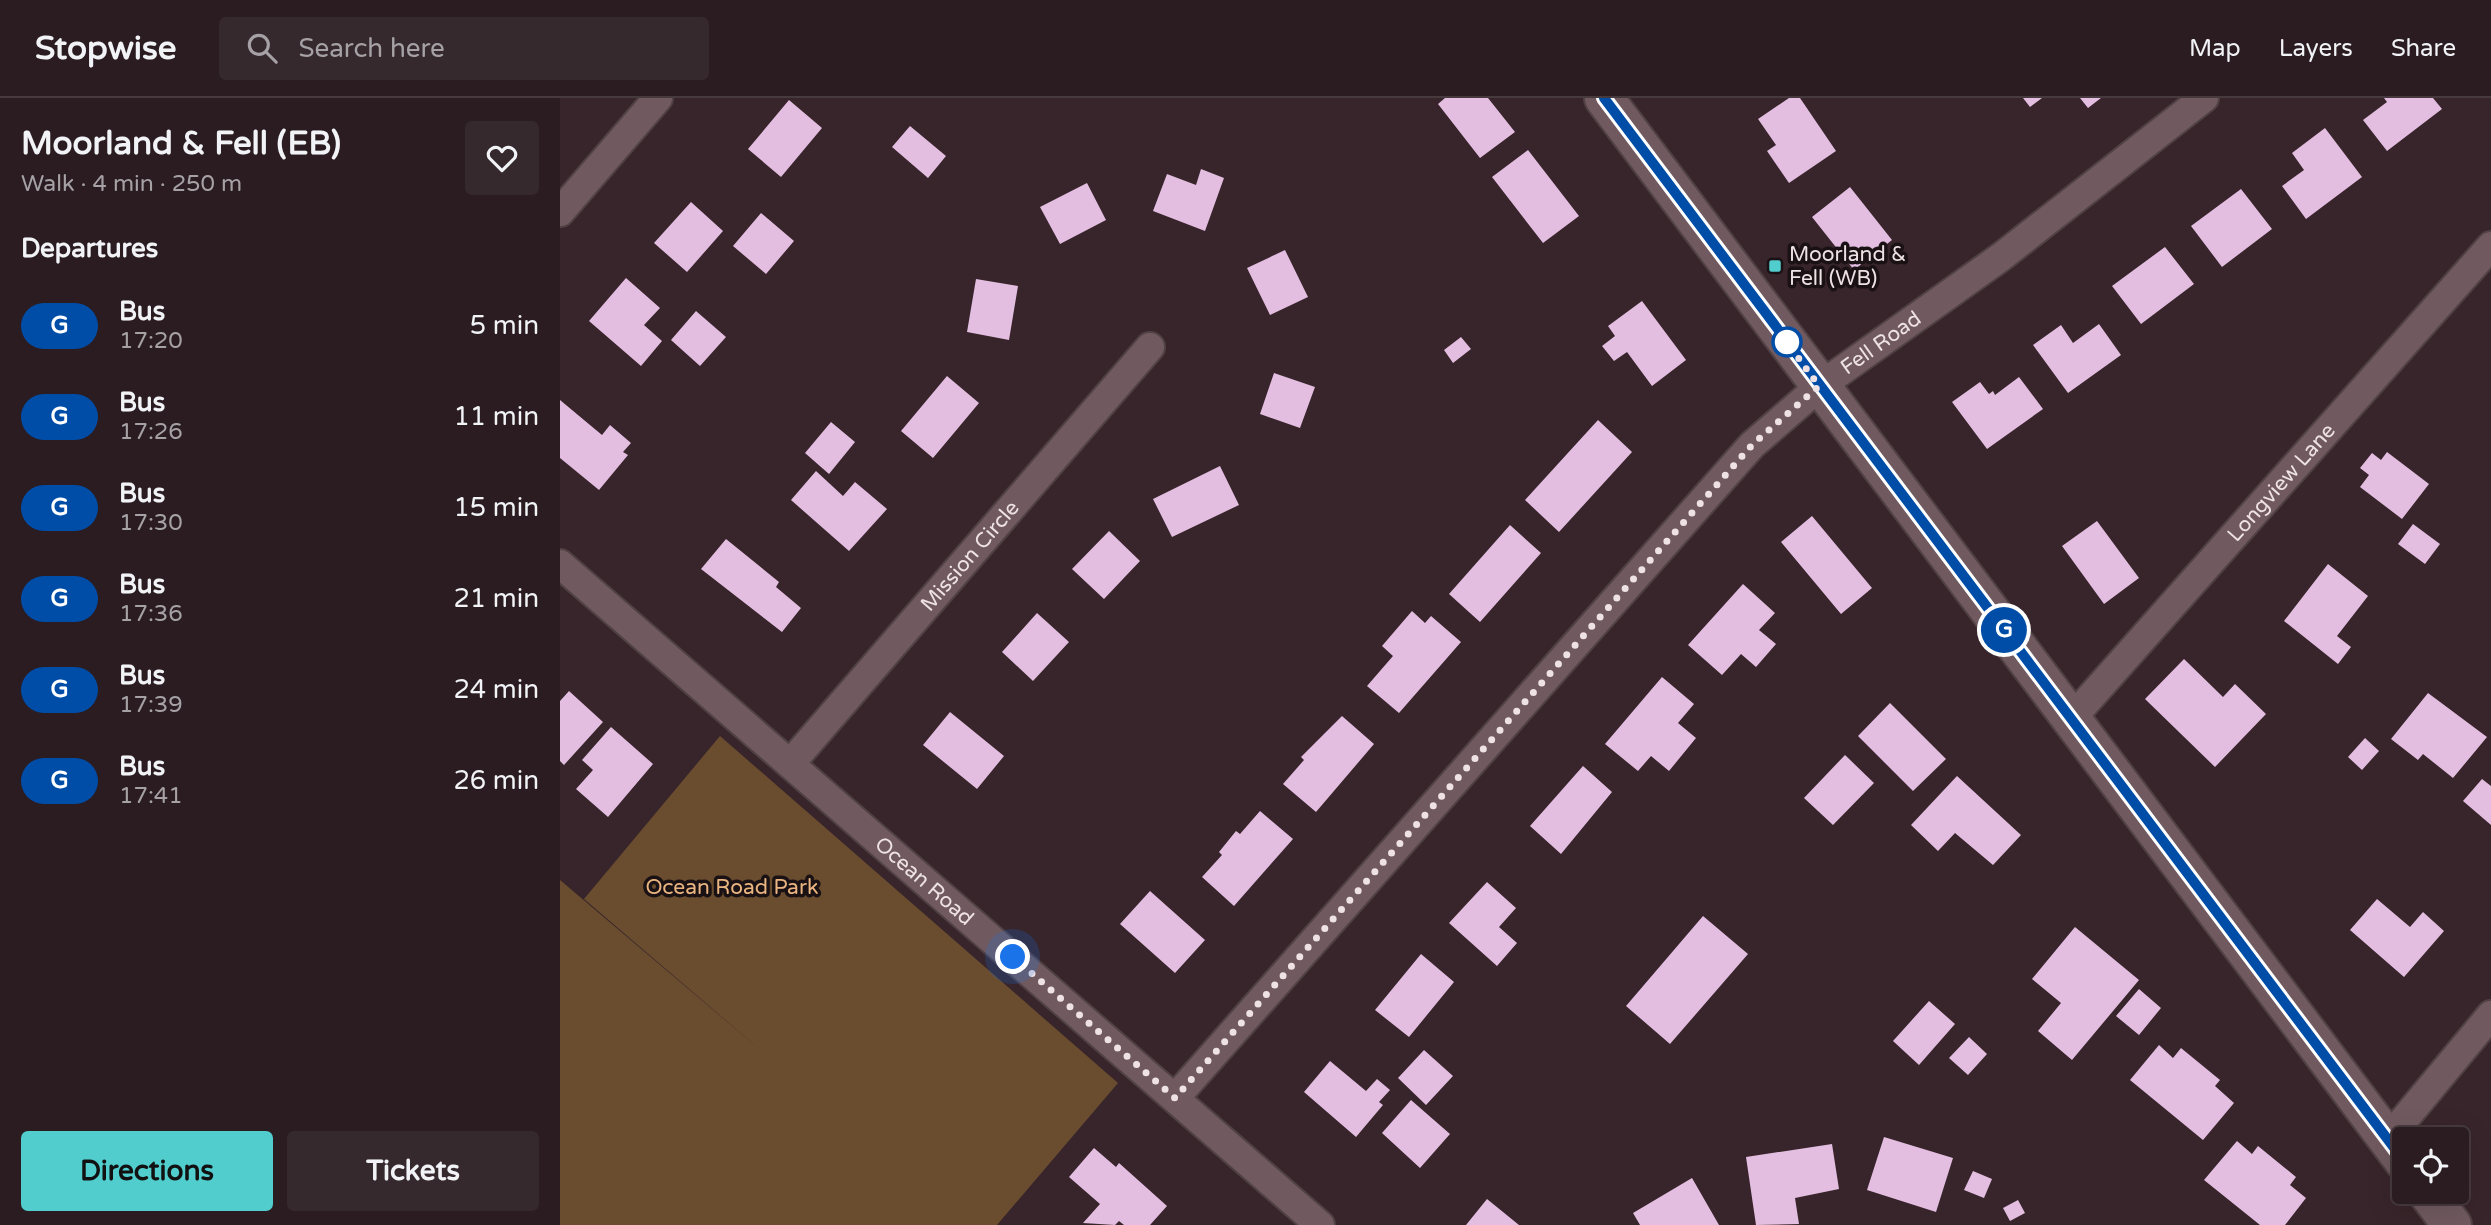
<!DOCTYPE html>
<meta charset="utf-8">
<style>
:root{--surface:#2a1c20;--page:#36292d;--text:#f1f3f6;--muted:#a5a1a5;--line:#463a3e;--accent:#52cdce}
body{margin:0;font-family:"Varela Round",sans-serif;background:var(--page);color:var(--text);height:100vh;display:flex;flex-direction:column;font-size:26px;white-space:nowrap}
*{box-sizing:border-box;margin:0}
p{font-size:23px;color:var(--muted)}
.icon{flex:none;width:38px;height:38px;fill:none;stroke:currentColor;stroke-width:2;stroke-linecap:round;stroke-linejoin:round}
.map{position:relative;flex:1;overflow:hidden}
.drawer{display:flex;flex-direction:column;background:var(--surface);width:560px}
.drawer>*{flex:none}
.badge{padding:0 14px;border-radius:23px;font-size:24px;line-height:46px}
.buttons{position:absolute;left:1832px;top:1029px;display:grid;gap:14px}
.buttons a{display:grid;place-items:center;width:77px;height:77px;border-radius:7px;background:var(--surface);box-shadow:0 7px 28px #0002,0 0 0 2px var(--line);font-size:35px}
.you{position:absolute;width:35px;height:35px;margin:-18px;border:5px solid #fff;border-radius:50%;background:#1a73e8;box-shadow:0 0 0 10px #1a73e833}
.map>.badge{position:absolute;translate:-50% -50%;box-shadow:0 0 0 4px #fff}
h2{padding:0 21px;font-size:26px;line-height:63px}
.round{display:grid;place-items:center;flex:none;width:74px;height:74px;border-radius:7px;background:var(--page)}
.headline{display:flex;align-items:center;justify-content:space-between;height:119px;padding:0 21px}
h1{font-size:33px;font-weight:800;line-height:52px}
.cta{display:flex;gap:14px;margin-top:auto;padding:14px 21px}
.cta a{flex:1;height:80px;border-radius:7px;background:var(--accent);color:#111;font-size:28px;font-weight:800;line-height:80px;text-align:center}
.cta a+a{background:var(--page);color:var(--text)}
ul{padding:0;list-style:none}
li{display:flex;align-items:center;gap:21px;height:91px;padding:0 21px}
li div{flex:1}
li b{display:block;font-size:26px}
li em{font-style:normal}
li .badge{min-width:77px;font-weight:700;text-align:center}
header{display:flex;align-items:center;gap:42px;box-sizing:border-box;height:98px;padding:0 35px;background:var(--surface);border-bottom:2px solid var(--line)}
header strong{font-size:33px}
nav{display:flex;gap:38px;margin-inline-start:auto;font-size:24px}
.search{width:490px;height:63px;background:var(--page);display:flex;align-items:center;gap:18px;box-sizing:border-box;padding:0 24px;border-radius:7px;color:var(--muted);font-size:26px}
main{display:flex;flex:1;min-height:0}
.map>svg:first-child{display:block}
.green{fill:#6a4d2f}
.building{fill:#e3bee1}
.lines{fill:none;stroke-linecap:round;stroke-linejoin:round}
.street-casing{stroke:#504145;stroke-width:32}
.secondary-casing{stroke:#504145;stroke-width:42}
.street{stroke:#705a60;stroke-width:28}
.secondary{stroke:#705a60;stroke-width:38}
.line-casing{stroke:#fff;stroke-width:16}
.line{stroke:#004da8;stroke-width:10}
.walk{stroke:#eee2e5;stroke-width:7;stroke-dasharray:0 12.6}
.poi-dot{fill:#52cdce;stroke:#1a1114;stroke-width:2.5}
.stop-dot{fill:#fff;stroke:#004da8;stroke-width:3.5}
.labels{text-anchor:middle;stroke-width:7;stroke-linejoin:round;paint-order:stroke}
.poi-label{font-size:21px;fill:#eee2e5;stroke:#1a1114;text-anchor:start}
.street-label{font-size:21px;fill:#eee2e5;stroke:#1a1114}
.park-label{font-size:21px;fill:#eab580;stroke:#1a1114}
</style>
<header>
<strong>Stopwise</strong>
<div class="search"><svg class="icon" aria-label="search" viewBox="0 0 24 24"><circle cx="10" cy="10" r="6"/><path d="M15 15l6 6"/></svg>Search here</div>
<nav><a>Map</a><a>Layers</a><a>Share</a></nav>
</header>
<main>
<section class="drawer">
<div class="headline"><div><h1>Moorland &amp; Fell (EB)</h1><p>Walk · 4 min · 250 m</p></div><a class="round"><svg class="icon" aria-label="heart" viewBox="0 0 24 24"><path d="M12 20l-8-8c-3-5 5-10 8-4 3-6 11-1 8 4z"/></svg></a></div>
<h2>Departures</h2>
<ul>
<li><span class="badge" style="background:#004da8;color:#fff">G</span><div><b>Bus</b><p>17:20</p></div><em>5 min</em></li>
<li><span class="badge" style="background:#004da8;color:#fff">G</span><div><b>Bus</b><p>17:26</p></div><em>11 min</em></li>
<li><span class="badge" style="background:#004da8;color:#fff">G</span><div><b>Bus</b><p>17:30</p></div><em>15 min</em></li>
<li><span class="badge" style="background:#004da8;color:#fff">G</span><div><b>Bus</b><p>17:36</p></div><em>21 min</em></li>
<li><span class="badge" style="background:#004da8;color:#fff">G</span><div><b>Bus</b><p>17:39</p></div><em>24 min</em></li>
<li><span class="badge" style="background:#004da8;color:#fff">G</span><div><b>Bus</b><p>17:41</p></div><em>26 min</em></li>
</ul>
<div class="cta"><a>Directions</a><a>Tickets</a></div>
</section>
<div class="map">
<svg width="1931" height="1127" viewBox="0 0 1931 1127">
<rect width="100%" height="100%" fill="#38252b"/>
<path class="green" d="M160,638L558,985L437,1127H0V782L211,961L24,801Z"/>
<path class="building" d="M885,0H928L955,34L920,60L878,6Z
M1229,0H1240L1276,53L1229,85L1207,53L1216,47L1198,21Z
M1463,0H1482L1470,9Z
M1520,0H1541L1528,10Z
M1824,0H1873L1882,11L1827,53L1803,22L1827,4Z
M229,2L262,30L221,79L188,51Z
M350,28L386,58L368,80L332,49Z
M1765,30L1802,79L1746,121L1722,88L1744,72L1732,55Z
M968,52L1019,118L983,145L932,79Z
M641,71L664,80L645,133L593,113L607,76L636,87Z
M527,85L546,122L500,146L480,109Z
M1290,89L1332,142L1294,172L1252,119Z
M1681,91L1712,131L1662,169L1631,128Z
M131,104L163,133L127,174L94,145Z
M201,115L234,143L206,176L173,148Z
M1605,149L1634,186L1581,226L1552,188Z
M725,152L748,199L710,217L687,170Z
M66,180L100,210L84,227L102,243L81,268L29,223Z
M416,181L458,188L449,242L407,234Z
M1082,203L1126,262L1092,288L1067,254L1054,263L1042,248L1055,238L1048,228Z
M136,213L166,239L140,268L111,242Z
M1539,226L1561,257L1508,295L1473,247L1501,227L1513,245Z
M901,239L911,251L893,265L884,252Z
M714,275L755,289L740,330L700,316Z
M387,278L419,305L373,360L341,333Z
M1459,279L1483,311L1427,351L1392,304L1420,284L1429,296L1433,293L1435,297Z
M0,302L42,337L50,327L71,345L63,354L68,357L39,392L0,360Z
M1038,322L1072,354L999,434L965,402Z
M271,324L295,344L269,376L245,355Z
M1827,354L1869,386L1842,421L1800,389L1809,377L1800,370L1812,355L1821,362Z
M660,368L679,407L612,439L593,401Z
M256,373L283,398L295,384L327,411L289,453L231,402Z
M1252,418L1312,490L1281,516L1221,444Z
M1537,423L1579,480L1544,506L1502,448Z
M1853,426L1880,446L1865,466L1838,446Z
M950,427L981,455L920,524L889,496Z
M549,433L580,463L544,501L512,471Z
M166,441L219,484L216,489L241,510L222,534L141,471Z
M1768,466L1808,498L1777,538L1791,549L1778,566L1724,523Z
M1183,486L1215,515L1199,532L1216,546L1196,569L1181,556L1162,577L1128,547Z
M852,513L865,525L871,518L901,544L839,615L807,588L833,558L822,548Z
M477,515L509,544L473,583L442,554Z
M1624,561L1663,599L1675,586L1706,616L1655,669L1585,601Z
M1102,579L1134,606L1118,625L1136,640L1109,673L1091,658L1078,673L1045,646Z
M9,593L43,624L4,667L0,663V603Z
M1868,595L1927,639L1893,680L1863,656L1858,662L1831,641Z
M1330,605L1386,661L1353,693L1298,638Z
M390,614L444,658L417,691L363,647Z
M782,618L814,646L756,714L723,686L744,662L741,659Z
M51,629L93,666L48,719L16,691L33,672L22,662Z
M1805,640L1819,653L1802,672L1788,659Z
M1285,657L1314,685L1273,727L1244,700Z
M1023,668L1052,694L1001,756L970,728Z
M1397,678L1461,737L1433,767L1395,735L1378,753L1351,727Z
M1922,681L1931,688V727L1903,703Z
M700,713L733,741L674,808L642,779L662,757L659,754L676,733L680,736Z
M927,784L956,810L939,829L957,845L937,868L889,825Z
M590,793L645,842L615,875L560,826Z
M1817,801L1850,829L1863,814L1884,833L1844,879L1790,832Z
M1143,818L1188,856L1110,946L1066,908Z
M1515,829L1579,882L1512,962L1478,933L1501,905L1472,881Z
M861,856L894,884L849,939L815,912Z
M1579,891L1601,910L1579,937L1556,918Z
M1369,903L1395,926L1359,967L1333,943Z
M1409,939L1427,956L1408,977L1389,960Z
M1599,947L1613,960L1621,950L1660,982L1655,988L1674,1005L1643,1042L1570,982Z
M864,952L893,978L866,1007L838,980Z
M770,963L806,993L817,981L830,992L819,1004L823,1007L796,1039L744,994Z
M851,1002L890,1036L860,1070L822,1035Z
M1324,1039L1393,1060L1376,1114L1307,1092Z
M1677,1043L1692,1056L1698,1048L1736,1079L1730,1087L1746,1100L1725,1127H1700L1644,1082Z
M1272,1046L1279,1091L1235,1100L1239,1126L1196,1127L1186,1059Z
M534,1050L556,1069L559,1065L607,1108L590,1127H564L559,1123L555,1127L523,1125L540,1106L509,1079Z
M1413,1073L1432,1081L1424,1100L1404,1092Z
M1132,1080L1159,1127H1080L1073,1115Z
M927,1101L959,1127H906Z
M1458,1102L1465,1115L1450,1123L1443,1110Z"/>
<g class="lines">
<g class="street-casing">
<g id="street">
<path d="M0,114L98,0"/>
<path id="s1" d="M0,466L760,1127"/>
<path id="s2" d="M1512,620L1931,148"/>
<path id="s3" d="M230,666L590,249"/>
<path id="s4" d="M615,1000L1192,347L1260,288L1441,159L1644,0"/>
<path d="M1828,1041L1931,917"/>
</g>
</g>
<g class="secondary-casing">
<path id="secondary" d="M1044,0L1844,1063
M1867,1094L1892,1127"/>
</g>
<use href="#street" class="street"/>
<use href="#secondary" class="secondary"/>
</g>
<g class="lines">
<g class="line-casing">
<path id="line" d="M1044,0L1844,1063"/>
</g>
<use href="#line" class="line"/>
<path class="walk" d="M453,859L615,1000L1192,347L1259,288L1223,239L1227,244"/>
</g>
<rect class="poi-dot" x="1208" y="161" width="14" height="14" rx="3.5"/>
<circle class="stop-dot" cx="1227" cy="244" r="14"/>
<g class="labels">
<g class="poi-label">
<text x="1229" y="163">Moorland &amp;<tspan x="1229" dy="24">Fell (WB)</tspan></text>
</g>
<g class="street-label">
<text dy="7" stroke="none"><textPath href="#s4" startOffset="1036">Fell Road</textPath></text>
<text dy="7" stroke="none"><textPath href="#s2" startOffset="315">Longview Lane</textPath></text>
<text dy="7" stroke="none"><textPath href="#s3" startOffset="275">Mission Circle</textPath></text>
<text dy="7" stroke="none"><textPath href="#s1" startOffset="483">Ocean Road</textPath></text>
</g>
<g class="park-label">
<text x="172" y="796">Ocean Road Park</text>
</g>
</g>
</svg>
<div class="buttons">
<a><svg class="icon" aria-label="locate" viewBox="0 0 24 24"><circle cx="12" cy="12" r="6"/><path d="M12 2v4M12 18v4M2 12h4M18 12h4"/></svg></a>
</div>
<div class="you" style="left:453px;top:859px"></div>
<b class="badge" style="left:1444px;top:532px;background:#004da8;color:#fff">G</b>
</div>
</main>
